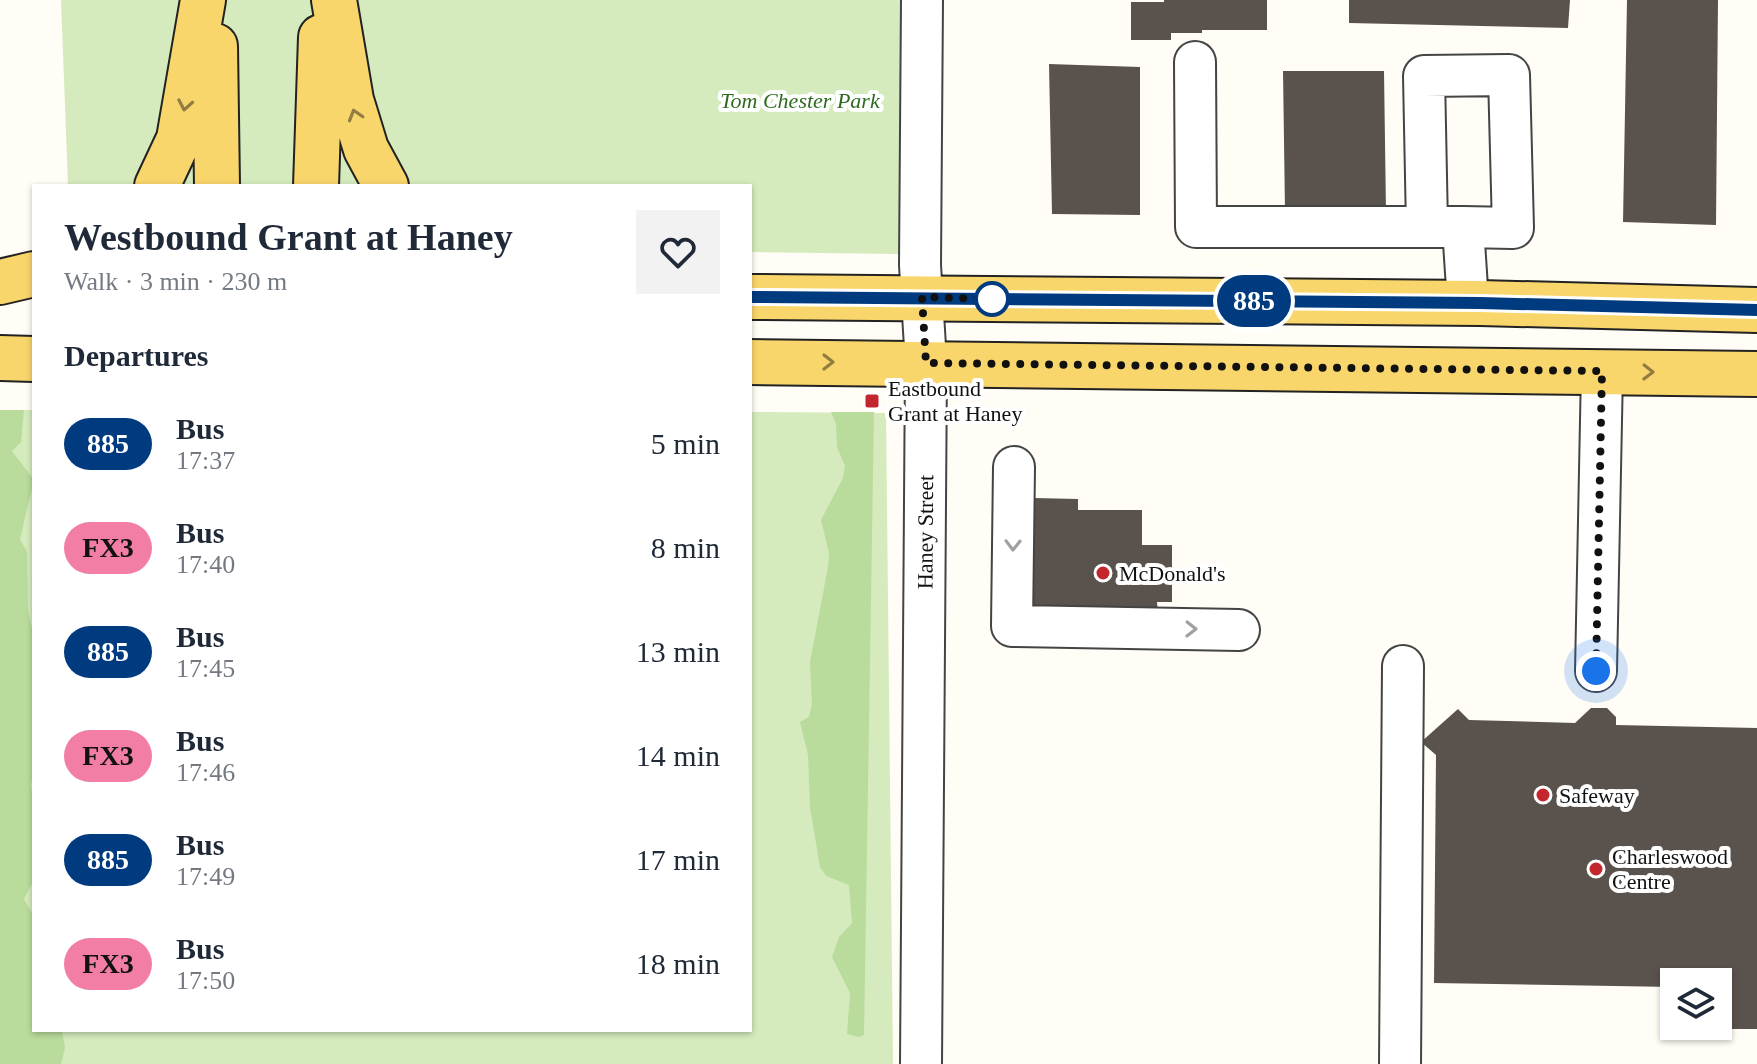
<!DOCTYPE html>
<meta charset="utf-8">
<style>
:root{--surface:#fff;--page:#f2f2f3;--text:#1f2937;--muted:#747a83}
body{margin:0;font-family:"Times New Roman",serif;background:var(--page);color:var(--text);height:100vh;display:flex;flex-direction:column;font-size:30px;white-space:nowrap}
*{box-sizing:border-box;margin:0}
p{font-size:26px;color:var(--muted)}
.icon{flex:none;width:44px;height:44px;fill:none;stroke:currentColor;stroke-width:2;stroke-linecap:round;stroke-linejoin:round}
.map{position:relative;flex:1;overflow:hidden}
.drawer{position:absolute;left:32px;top:184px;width:720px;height:848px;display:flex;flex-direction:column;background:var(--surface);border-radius:0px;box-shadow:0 2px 6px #0004}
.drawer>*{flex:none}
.badge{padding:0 16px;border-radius:26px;font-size:28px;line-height:52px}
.controls{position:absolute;left:1660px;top:968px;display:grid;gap:16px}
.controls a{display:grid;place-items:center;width:72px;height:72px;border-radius:0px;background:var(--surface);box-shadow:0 2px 6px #0004;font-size:40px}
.you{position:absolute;width:40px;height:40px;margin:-20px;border:6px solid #fff;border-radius:50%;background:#1a73e8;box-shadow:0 0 0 12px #1a73e833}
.map>.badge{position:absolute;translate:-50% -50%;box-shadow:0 0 0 4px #fff}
h2{padding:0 32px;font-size:30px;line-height:72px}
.round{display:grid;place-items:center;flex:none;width:84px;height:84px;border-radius:0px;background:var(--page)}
.head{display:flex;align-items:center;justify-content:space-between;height:136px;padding:0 32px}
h1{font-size:38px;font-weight:700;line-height:60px}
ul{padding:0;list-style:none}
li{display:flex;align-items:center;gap:24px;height:104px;padding:0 32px}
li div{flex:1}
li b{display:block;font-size:30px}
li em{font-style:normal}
li .badge{min-width:88px;font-weight:700;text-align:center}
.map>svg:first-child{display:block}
.green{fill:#d5ebbd}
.forest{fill:#b9dc9c}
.building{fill:#5a524d}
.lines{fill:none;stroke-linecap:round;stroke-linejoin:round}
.minor-casing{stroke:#444;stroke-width:44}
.major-casing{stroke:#222;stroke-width:48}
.minor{stroke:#fff;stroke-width:40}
.major{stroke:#f9d66b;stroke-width:44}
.oneway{stroke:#917d42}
.oneway2{stroke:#a0a0a0}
.line-casing{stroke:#fff;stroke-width:18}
.line{stroke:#003b80;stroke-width:12}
.walk{stroke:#111;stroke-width:8;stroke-dasharray:0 14.4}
.stop-dot{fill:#fff;stroke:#003b80;stroke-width:4}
.poi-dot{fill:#c4262e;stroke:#fff;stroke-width:3}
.labels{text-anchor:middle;stroke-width:8;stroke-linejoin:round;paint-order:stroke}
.park-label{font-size:22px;font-style:italic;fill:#2f6b1f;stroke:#fff}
.poi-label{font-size:22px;fill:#111;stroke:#fff;text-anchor:start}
.street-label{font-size:22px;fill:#111;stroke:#fff}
</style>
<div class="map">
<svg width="1757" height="1064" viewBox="0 0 1757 1064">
<rect width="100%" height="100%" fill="#fffdf5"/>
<path class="green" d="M61,0H901L900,254L750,252V186H68Z
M0,410H34V1030H750V412L886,413L893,1064H0Z"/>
<path class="forest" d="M0,410H24L21,442L12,451L34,480L20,539L27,552L28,610L34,638V769L31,785L34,810V880L24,899L34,916V1030H62L65,1048L61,1064H0Z
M831,412H874L864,1035L859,1037L847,1034L850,993L832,957L839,937L852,923L849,885L826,876L820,867L810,807L808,755L800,722L809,717L812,704L810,662L828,567L829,553L821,520L843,478L845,466L837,447L836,424Z"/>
<path class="building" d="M1164,0H1267V30H1202V33H1171V40H1131V2H1164Z
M1349,0H1570L1568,28L1349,23Z
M1627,0H1718L1716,225L1623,222Z
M1049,64L1140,67V215L1052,214Z
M1283,71H1384L1386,213L1285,212Z
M1034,498L1078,499V510H1142V545H1172V602H1157L1158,614L1034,613Z
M1591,708H1607L1616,717V725L1757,728V1029H1729L1728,988H1718V982H1674V987L1434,983L1436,755L1421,742L1458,709L1469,720L1575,723Z"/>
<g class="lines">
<g class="minor-casing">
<g id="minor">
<path d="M1195,62L1196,227H1427"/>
<path d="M1463,227H1427L1424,76L1509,75L1513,228L1463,227L1468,303"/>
<path d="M1014,467L1012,626L1239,630"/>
<path d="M1596,671L1602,371"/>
<path id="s1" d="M921,1064L926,363L920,265L922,0"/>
<path d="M1400,1064L1403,666"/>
</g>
</g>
<g class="major-casing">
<path id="major" d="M334,0L351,100L366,149L386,186
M215,46L217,186
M157,186L179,139L203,0
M316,186L321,37
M0,282L34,274
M750,297L1480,303L1757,310
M0,358L34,359
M750,362L1757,374"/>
</g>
<use href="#minor" class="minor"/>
<use href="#major" class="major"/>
</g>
<defs><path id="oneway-chevron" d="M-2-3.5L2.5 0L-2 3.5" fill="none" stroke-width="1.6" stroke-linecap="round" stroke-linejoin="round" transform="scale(2)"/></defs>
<g class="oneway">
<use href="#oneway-chevron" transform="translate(185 105) rotate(100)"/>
<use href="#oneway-chevron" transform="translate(355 115) rotate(-107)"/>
<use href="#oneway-chevron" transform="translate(828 362)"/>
<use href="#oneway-chevron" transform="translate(1648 372) rotate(1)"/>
</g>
<g class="oneway2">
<use href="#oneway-chevron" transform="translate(1013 545) rotate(91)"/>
<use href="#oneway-chevron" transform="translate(1191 629) rotate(1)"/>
</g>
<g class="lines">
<g class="line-casing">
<path id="line" d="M750,297L1480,303L1757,310"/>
</g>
<use href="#line" class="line"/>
<path class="walk" d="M992,299L922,297L926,363L1602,371L1596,671"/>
</g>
<circle class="stop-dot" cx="992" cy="299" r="16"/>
<g class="poi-dot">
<rect x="864" y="393" width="16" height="16" rx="4"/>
<circle cx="1103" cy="573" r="8"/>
<circle cx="1543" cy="795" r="8"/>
<circle cx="1596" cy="869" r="8"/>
</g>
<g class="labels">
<g class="park-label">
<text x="800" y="108">Tom Chester Park</text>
</g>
<g class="poi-label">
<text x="888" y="396">Eastbound<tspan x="888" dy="25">Grant at Haney</tspan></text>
<text x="1119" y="581">McDonald's</text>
<text x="1559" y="803">Safeway</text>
<text x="1612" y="864">Charleswood<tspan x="1612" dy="25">Centre</tspan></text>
</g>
<g class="street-label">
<text dy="8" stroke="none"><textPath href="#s1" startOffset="532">Haney Street</textPath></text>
</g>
</g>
</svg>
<div class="controls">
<a><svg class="icon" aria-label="layers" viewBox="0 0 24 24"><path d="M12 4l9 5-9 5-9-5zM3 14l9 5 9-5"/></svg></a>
</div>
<div class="you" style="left:1596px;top:671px"></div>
<b class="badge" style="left:1254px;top:301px;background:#003b80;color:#fff">885</b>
<section class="drawer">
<div class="head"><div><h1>Westbound Grant at Haney</h1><p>Walk · 3 min · 230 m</p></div><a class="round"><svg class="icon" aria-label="heart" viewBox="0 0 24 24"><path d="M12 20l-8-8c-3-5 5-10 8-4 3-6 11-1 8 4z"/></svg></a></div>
<h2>Departures</h2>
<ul>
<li><span class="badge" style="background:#003b80;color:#fff">885</span><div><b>Bus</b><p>17:37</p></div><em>5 min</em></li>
<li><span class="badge" style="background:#f27ea6;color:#111">FX3</span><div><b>Bus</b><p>17:40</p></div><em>8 min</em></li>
<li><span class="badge" style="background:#003b80;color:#fff">885</span><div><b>Bus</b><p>17:45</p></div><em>13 min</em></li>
<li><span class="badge" style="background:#f27ea6;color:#111">FX3</span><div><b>Bus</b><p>17:46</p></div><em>14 min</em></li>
<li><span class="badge" style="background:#003b80;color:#fff">885</span><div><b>Bus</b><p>17:49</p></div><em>17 min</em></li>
<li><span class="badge" style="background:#f27ea6;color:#111">FX3</span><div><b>Bus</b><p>17:50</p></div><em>18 min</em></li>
</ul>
</section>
</div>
